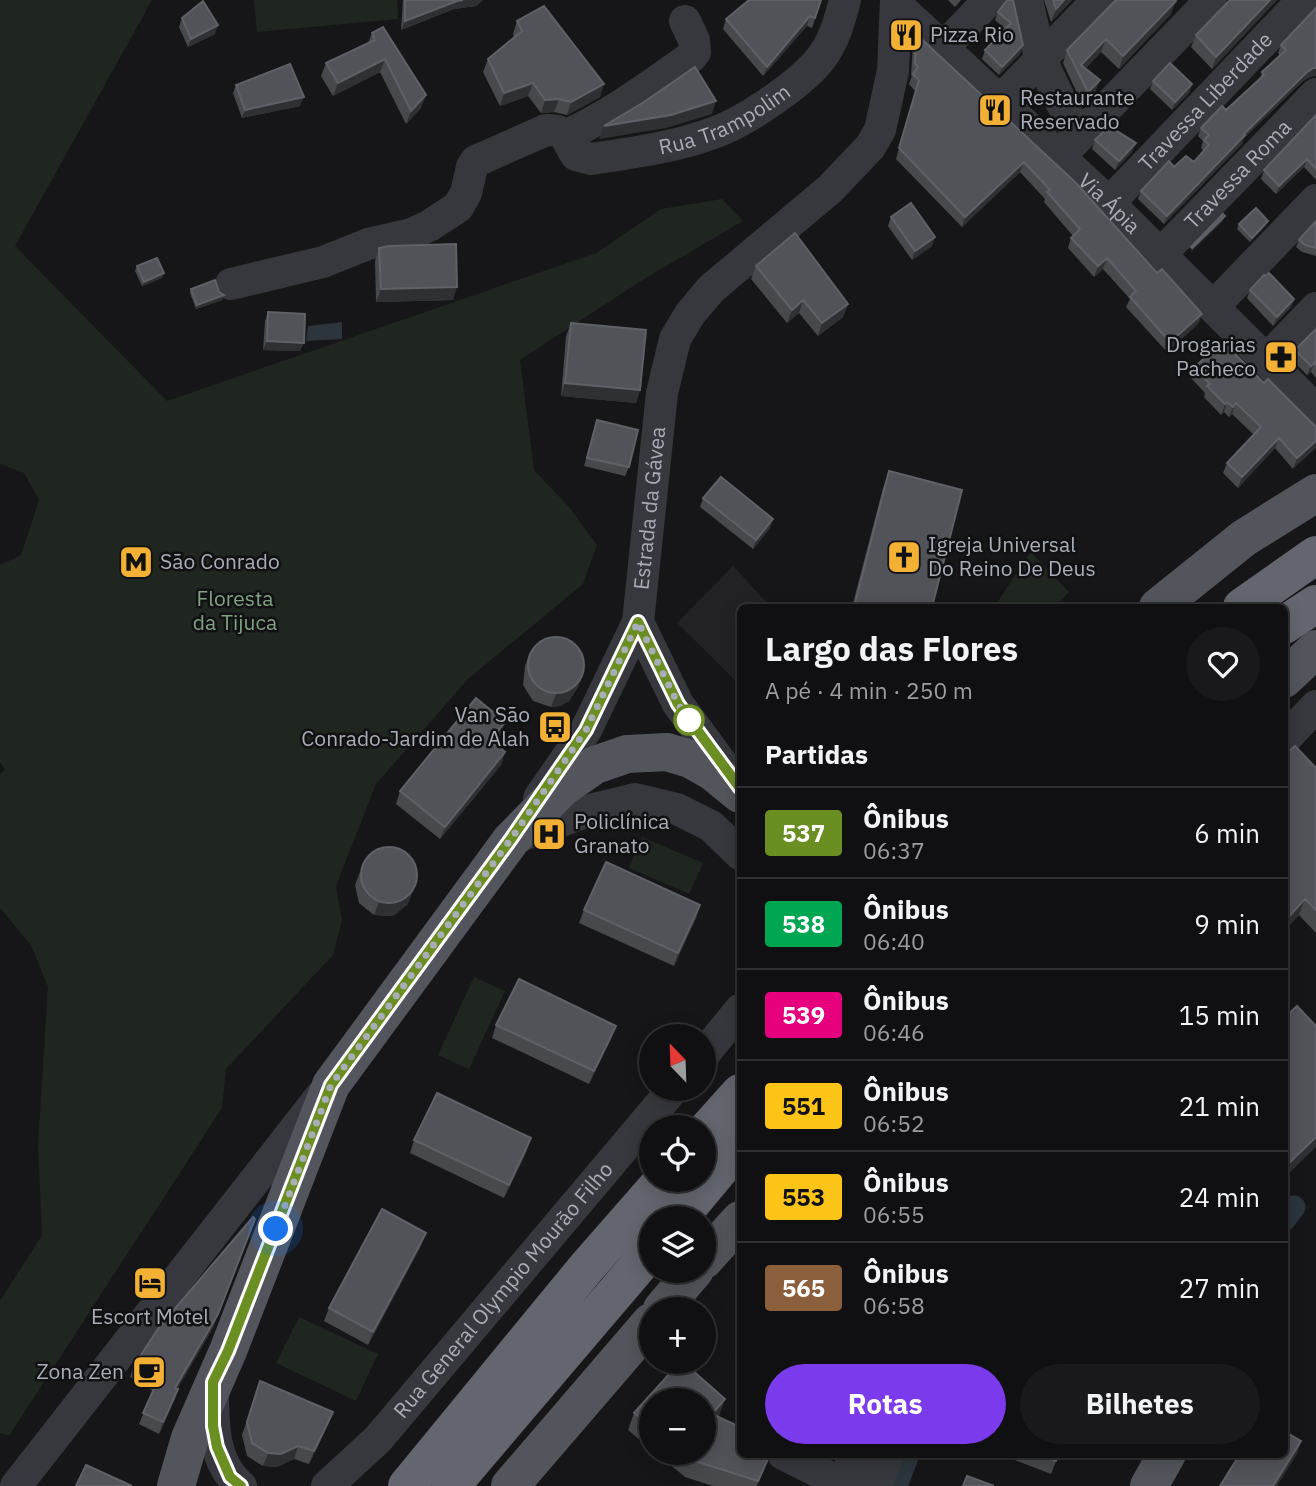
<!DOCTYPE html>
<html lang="pt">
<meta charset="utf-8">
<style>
:root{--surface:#101012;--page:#19191b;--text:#f1f3f6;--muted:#9c9d9f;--line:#303032;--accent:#7c3aed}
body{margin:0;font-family:"IBM Plex Sans",sans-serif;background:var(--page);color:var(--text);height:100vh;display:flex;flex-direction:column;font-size:26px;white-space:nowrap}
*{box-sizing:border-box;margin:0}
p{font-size:23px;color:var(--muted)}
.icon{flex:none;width:38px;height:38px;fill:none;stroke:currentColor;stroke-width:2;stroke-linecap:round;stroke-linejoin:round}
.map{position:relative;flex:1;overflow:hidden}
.side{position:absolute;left:737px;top:604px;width:551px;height:854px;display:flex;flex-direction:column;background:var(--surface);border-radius:10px;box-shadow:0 4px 18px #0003,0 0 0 2px var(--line)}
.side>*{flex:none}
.badge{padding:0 14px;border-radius:5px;font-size:24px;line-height:46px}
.needle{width:46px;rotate:337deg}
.controls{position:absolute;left:639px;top:1024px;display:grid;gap:14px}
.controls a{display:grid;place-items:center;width:77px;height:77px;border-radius:50%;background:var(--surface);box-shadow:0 4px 18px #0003,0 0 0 2px var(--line);font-size:35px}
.you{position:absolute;width:35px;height:35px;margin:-18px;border:5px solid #fff;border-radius:50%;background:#1a73e8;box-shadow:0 0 0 10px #1a73e833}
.map>.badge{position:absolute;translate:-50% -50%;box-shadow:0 0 0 4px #fff}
h2{padding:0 28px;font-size:26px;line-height:63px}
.round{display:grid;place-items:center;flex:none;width:74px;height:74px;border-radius:37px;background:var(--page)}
.overview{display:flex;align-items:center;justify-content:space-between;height:119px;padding:0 28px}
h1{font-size:33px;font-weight:700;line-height:52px}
.action{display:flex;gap:14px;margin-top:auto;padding:14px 28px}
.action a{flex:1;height:80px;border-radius:42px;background:var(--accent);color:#fff;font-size:28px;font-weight:700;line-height:80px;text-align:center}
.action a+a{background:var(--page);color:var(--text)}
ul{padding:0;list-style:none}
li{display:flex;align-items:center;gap:21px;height:91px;padding:0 28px;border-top:2px solid var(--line)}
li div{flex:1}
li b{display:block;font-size:26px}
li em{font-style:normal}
li .badge{min-width:77px;font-weight:700;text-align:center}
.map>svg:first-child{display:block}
.built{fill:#222225}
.green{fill:#1e261f}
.water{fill:#2c353c}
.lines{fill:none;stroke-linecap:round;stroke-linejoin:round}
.canal{stroke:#2c353c;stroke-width:23}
.minor{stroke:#37383d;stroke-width:32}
.major{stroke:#53555c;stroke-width:38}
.highway{stroke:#63666e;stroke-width:38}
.wall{fill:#47494d}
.shaded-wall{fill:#2f3033}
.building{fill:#525359;stroke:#5f6168;stroke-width:2}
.line-casing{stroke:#fff;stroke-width:16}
.line{stroke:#6b8e23;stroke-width:10}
.walk{stroke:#a8adb8;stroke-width:7;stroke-dasharray:0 12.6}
.stop-dot{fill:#fff;stroke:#6b8e23;stroke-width:3.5}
.labels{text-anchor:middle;stroke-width:5;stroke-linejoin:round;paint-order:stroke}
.poi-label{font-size:21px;fill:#a8adb8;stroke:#111113;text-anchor:start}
.street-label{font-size:21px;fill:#a8adb8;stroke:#111113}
.park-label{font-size:21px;fill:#7fa381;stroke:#111113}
</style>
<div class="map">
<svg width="1316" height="1486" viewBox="0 0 1316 1486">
<rect width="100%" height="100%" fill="#161618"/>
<path class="built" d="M733,566L771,607H740V685L677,623Z"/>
<path class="green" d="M0,0H152L15,246L167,401L596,253L661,209L722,199L743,221L644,279L520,360L534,470L569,507L597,545L583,584L468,679L376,784L336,886L342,920L333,955L226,1069L222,1108L9,1436L0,1433V1301L42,1235L38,1145L48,987L31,945L0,908V774L5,770L0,762V565L21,555L39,500L24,473L0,464Z
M254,0H397L398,19L257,32Z
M1031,552L1069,592L1055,607H994Z
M642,837L703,863L689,894L629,868Z
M474,977L505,991L469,1069L438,1055Z
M299,1317L378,1354L356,1401L276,1363Z"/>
<path class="water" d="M342,322V339L306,341L308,326Z"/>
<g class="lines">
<path class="canal" d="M1284,1220L1294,1207
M896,1486L908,1454"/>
<g class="minor">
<path d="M1027,0L1040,58L1078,137"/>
<path id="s1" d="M896,4L1109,203L1316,410"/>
<path d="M944,47L989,0"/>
<path d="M999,102L1098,0"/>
<path d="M565,136C611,115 650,86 691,57L695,52L694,40L685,21"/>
<path d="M1060,156L1211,0"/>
<path id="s2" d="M1109,203L1303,0"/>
<path id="s3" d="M1160,255L1316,94"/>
<path id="s4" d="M231,284L323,262L368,244L411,234L429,226L458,207L466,193L472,167L476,161L546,130C569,129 565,140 576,155L591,159C632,153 677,147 716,132C746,121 806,81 824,54C835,38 840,19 845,0"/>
<path d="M1213,307L1316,200"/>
<path d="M1266,360L1316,308"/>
<path d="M638,622L678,704L737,784"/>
<path d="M1284,740L1316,706"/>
<path id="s5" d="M539,798L586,730L638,622L662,393L675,339L690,314L711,289L830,189L870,147L880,130L893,71L896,0"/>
<path d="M515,838L594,809L635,799L677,809L711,826L740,854"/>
<path d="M704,1054L740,1010"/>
<path d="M213,1391C213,1424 213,1463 241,1486"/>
<path d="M783,1454L847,1486"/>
<path d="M16,1486L320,1097"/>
<path id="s6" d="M327,1486L378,1439L674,1088"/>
<path d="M842,1486L855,1454"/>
<path d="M876,1486L888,1454"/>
</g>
<path class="major" d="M1158,607L1244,538L1316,493
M1284,679L1316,649
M704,1260L740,1220
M662,1309L695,1270
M176,1486L190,1438L228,1351L331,1085L511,840L562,788L595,765L627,754L667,752L690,759L713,772L740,794
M510,1486L651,1322
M1149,1486L1167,1454"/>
<path class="highway" d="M1242,607L1316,555
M1284,625L1316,604
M704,1133L740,1093
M679,1218L740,1145
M407,1486L586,1268L663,1180
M451,1486L651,1251"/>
</g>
<path class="wall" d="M403,0H483L476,6L454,9L401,30Z
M821,0L812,28L807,26L763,76L723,29L726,19Z
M948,0H961L955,7Z
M1007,0L1023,45L1020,54L999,75L982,59L985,50L1005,29L995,20L998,12Z
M1044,0H1072L1051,22Z
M1230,0H1277L1212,69L1191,47L1196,35Z
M1171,14L1119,69L1101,52L1086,68L1095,93L1083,106L1063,63L1067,50Z
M182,18L215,34L188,47L179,27Z
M517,21L600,97L567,115L554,112L541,113L528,96L500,106L483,72L488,59L514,38L513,34Z
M372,33L421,108L406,124L380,72L333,96L321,76L326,63L368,43Z
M916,34L1157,273L1202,314L1198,324L1167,352L1126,307L1130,299L1103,269L1094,277L1068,248L1071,238L1073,236L1044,202L1045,199L1020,172L962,227L896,159L915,91L909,84L912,76L911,75L913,45Z
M1281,45L1310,77L1303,81L1244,138L1242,144L1164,224L1138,199L1141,191L1174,167L1194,162L1204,151L1201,148L1203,141L1198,136L1201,128L1226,110L1260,79L1262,72L1280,56L1278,53Z
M1153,81L1192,84L1189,93L1172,110L1150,89Z
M236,85L300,106L242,118L233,93Z
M1316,115V180L1304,167L1276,194L1261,179L1264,170Z
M1095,140L1132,152L1115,170L1092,149Z
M891,217L932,246L912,260L888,226Z
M1316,221V256L1302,252L1296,247L1299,240Z
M1239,224L1266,225L1250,242L1237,229Z
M379,248L453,300L376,302L375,261Z
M137,266L164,273L162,278L142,286L135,271Z
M756,266L848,304L843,317L818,336L799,313L787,323L751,279Z
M191,289L219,292L224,295L222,300L196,309L190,293Z
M1250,290L1294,299L1291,307L1273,326L1247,298Z
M268,312L300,351L263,350L265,321Z
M571,323L640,390L636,403L561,396L566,336Z
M1316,329V378L1311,372L1307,375L1292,360L1295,350Z
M1194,368L1264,383L1316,427L1293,469L1275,448L1238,488L1223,473L1227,463L1254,435L1232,414L1229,417L1224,412L1221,415L1204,397L1205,393L1191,378Z
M597,420L629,467L625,476L584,466Z
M889,471L932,607H852L883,488Z
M703,498L770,528L753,549L700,507Z
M530,653L579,685L569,701L560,706L551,707L533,701L523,685L525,666Z
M501,735L494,743L505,752L501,765L440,839L396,804L400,791Z
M1284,756L1316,768V933L1299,915L1284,931Z
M360,872L408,904L393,916L374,915L359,903L355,885Z
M700,905L696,918L674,966L579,923L584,910Z
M496,1025L616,1026L611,1039L589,1084L492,1038Z
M414,1140L527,1151L504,1198L410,1153Z
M421,1246L368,1345L324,1321L329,1308Z
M214,1326L177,1389L174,1401L159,1434L139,1424L153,1391L130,1377L134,1365Z
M680,1362H683L725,1399L718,1417L740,1427V1454H771L757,1486H713L685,1477L655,1452H704V1400H651V1449L628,1430L634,1413Z
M256,1393L333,1412L328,1425L309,1464L294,1459L277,1467L263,1466L247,1456L242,1435Z
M999,1454H1059L1051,1474Z"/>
<path class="shaded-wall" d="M463,0H483L476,6L454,9L401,30L405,21L457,1Z
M1064,0H1072L1051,22L1056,9Z
M1270,0H1277L1212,69L1216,57Z
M1176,1L1171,14L1119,69L1123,56Z
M810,16L807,26L763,76L767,67Z
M218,25L215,34L188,47L191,39Z
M1106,39L1101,52L1079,75L1081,65Z
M1023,45L1020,54L999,75L1002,67Z
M385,59L380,72L333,96L338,83Z
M1313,68H1316V76L1310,77L1303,81L1244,138L1242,144L1164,224L1167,216L1244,134L1306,73Z
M1100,80L1095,93L1083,106L1088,92Z
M533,83L528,96L500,106L504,93Z
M604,84L600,97L567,115L571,102Z
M1192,84L1189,93L1172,110L1175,102Z
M426,95L421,108L406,124L411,111Z
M304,97L300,106L242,118L245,110Z
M559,99L554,112L541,113L545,100Z
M716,101L712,114L666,128L599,139L604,126Z
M1136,143L1132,152L1115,170L1119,161Z
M1307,159L1304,167L1276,194L1279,186Z
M1024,162L1020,172L962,227L965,217Z
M1225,216L1223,221L1191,252L1192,248Z
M1268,221L1266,225L1250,242L1252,238Z
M935,237L932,246L912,260L915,251Z
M1107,258L1103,269L1094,277L1098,266Z
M164,273L162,278L142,286L144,282Z
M457,287L453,300L376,302L381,289Z
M224,295L222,300L196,309L197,305Z
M1294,299L1291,307L1273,326L1277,317Z
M803,300L799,313L787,323L792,310Z
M848,304L843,317L818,336L822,323Z
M1202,314L1198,324L1167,352L1170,342Z
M267,341L304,343L300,351L263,350Z
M1314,363L1311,372L1307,375L1311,366Z
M565,383L640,390L636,403L561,396Z
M1227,402L1224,412L1221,415L1225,404Z
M1236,403L1232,414L1229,417L1233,407Z
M1279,438L1275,448L1238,488L1242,477Z
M1316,441V448L1293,469L1297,458Z
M773,519L770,528L753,549L756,540Z
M584,672L579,685L569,701L560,706L551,707L556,694Z
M505,722L501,735L486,753L491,740Z
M505,752L501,765L440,839L445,827Z
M413,891L408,904L393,916L374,915L379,902Z
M1305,899L1299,915L1284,931V922Z
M700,905L696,918L674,966L678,953Z
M616,1026L611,1039L589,1084L594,1071Z
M1316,1137V1147L1284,1178V1168Z
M531,1138L527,1151L504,1198L509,1185Z
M251,1231L214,1326L171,1400L175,1388Z
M426,1233L421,1246L368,1345L373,1332Z
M178,1389L174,1401L159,1434L163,1422Z
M725,1399L719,1416L706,1431L712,1414Z
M333,1412L328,1425L309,1464L314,1451Z
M1301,1441L1297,1454L1277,1486H1273Z
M298,1446L294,1459L277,1467L263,1466L268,1453Z
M770,1454L767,1464L757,1486H756Z"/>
<path class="building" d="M405,0H463L457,1L405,21Z
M749,0H821L815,18L810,16L767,67L726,19Z
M1007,0H1013L1023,45L1002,67L985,50L1011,23L998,12Z
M1053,0H1064L1056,9Z
M1116,0H1175L1176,1L1123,56L1106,39L1081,65L1100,80L1088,92L1067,50Z
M1230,0H1270L1216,57L1196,35Z
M203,1L218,25L191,39L182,18Z
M544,6L604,84L571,102L559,99L545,100L533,83L504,93L488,59L522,31L517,21Z
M1316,8V68H1313L1306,73L1244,134L1245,135L1167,216L1141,191L1169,161L1174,167L1186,156L1194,162L1209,145L1204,140L1209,135L1201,128L1222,106L1226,110L1264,75L1262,72L1286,50L1281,45Z
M383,27L426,95L411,111L385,59L338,83L326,63L375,40L372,33Z
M916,34L1076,183L1157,273L1162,269L1202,314L1170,342L1130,297L1136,291L1107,258L1098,266L1071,238L1080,229L1047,192L1050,190L1024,162L965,217L899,148L919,80L913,74L918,67L915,64Z
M1170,63L1192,84L1175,102L1153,81Z
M290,64L304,97L245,110L236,85Z
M695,67L716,101L671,115L604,126L644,102Z
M1316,115V169L1307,159L1279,186L1264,170Z
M1109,126L1136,143L1119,161L1095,140Z
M911,203L935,237L915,251L891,217Z
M1256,208L1268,221L1252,238L1239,224Z
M1223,214L1225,216L1192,248L1191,247Z
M1316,221V248L1305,245L1299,240Z
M795,233L848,304L822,323L803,300L792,310L756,266Z
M456,244L457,287L381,289L379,248L389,246Z
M157,258L164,273L144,282L137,266Z
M1269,273L1294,299L1277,317L1250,290L1264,275L1266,276Z
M215,280L219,292L224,295L197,305L191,289Z
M268,312L305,314L304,343L267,341Z
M571,323L646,330L640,390L565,383Z
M1316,329V365L1314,363L1311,366L1295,350Z
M1222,341L1264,383L1268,379L1316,427V441L1297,458L1279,438L1242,477L1227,463L1261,427L1236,403L1233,407L1227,402L1225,404L1207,386L1210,384L1194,368Z
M597,420L638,430L629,467L587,458Z
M889,471L962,490L932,607H854Z
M721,477L773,519L756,540L703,498Z
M528 665a28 28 0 1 1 56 0a28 28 0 1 1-56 0Z
M476,698L505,722L491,740L505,752L445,827L400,791Z
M1295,746L1316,768V910L1305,899L1284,922V775L1286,773L1284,771V756Z
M361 875a28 28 0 1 1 56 0a28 28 0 1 1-56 0Z
M606,862L700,905L678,953L584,910Z
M519,979L616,1026L594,1071L496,1025Z
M1297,1006L1316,1026V1137L1284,1168V1018Z
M437,1093L531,1138L509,1185L414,1140Z
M382,1209L426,1233L373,1332L329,1308Z
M253,1217L255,1219L218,1314L175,1388L178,1389L163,1422L143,1413L158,1380L134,1365L160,1326Z
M680,1362H683L725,1399L712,1414L740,1427V1454H770L758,1481L692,1460L682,1452H704V1400H651V1427L634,1413Z
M260,1381L333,1412L314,1451L298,1446L281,1454L268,1453L252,1443L247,1422Z
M1284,1431L1301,1441L1273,1486H1220L1240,1454H1284Z
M1038,1454H1059L1056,1461Z
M86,1465L132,1486H76Z
M967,1476L994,1486H963Z"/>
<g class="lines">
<g class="line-casing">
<path id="line" d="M241,1486L230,1477L217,1447L213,1426V1382L228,1351L331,1085L511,839L586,730L638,622L678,704L740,788"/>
</g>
<use href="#line" class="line"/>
<path class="walk" d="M276,1229L331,1085L511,839L586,730L638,622L678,704L689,720"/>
</g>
<defs>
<g id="restaurant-square" transform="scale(1.75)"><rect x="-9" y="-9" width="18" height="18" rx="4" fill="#f2b134" stroke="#111113"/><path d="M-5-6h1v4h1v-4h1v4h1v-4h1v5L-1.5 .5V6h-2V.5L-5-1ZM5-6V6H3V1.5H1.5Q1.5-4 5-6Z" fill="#111"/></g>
<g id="pharmacy-square" transform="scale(1.75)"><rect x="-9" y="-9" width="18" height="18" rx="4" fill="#f2b134" stroke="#111113"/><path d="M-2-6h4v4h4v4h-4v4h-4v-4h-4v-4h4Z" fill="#111"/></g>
<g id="church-square" transform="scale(1.75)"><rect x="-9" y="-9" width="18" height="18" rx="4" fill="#f2b134" stroke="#111113"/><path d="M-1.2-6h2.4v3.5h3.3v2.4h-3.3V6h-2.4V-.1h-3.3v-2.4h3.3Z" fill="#111"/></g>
<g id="metro-square" transform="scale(1.75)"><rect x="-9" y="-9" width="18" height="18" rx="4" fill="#f2b134" stroke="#111113"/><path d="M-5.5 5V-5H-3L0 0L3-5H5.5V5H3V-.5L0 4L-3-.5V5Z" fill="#111"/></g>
<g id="bus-square" transform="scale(1.75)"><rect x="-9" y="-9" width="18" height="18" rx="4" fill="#f2b134" stroke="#111113"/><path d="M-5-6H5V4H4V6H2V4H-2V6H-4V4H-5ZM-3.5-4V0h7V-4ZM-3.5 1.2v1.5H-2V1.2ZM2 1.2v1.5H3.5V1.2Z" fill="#111"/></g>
<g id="hospital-square" transform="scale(1.75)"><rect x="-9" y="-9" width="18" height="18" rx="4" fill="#f2b134" stroke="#111113"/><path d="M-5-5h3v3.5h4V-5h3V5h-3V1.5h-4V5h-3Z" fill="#111"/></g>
<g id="hotel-square" transform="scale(1.75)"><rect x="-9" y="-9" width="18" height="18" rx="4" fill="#f2b134" stroke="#111113"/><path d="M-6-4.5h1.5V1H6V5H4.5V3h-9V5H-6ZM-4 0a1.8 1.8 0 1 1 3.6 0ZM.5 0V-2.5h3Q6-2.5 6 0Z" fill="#111"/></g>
<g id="cafe-square" transform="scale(1.75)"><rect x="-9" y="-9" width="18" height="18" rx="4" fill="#f2b134" stroke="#111113"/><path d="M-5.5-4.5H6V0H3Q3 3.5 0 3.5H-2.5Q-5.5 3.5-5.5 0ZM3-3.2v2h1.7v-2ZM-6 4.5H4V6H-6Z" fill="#111"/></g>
</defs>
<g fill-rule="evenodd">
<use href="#restaurant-square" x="906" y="35"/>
<use href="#restaurant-square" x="995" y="110"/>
<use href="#pharmacy-square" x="1281" y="357"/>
<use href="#church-square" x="904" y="557"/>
<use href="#metro-square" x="136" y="562"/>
<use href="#bus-square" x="555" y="727"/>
<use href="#hospital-square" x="549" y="834"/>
<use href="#hotel-square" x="150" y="1283"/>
<use href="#cafe-square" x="149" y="1372"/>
</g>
<circle class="stop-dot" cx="689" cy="720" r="14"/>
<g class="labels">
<g class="poi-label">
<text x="930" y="42">Pizza Rio</text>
<text x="1020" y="105">Restaurante<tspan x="1020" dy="24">Reservado</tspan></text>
<text x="1256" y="352" text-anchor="end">Drogarias<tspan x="1256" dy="24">Pacheco</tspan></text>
<text x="928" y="552">Igreja Universal<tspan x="928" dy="24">Do Reino De Deus</tspan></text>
<text x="160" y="569">São Conrado</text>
<text x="530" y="722" text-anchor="end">Van São<tspan x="530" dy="24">Conrado-Jardim de Alah</tspan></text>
<text x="574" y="829">Policlínica<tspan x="574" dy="24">Granato</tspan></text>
<text x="150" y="1324" text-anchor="middle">Escort Motel</text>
<text x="124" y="1379" text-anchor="end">Zona Zen</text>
</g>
<g class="street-label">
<text dy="7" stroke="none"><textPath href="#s2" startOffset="140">Travessa Liberdade</textPath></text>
<text dy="7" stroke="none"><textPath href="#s4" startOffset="567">Rua Trampolim</textPath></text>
<text dy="7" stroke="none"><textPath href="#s3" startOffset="112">Travessa Roma</textPath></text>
<text dy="7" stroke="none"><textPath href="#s1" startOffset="292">Via Ápia</textPath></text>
<text dy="7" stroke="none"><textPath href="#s5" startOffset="317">Estrada da Gávea</textPath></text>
<text dy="7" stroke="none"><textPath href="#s6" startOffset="264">Rua General Olympio Mourão Filho</textPath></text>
</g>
<g class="park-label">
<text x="235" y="606">Floresta<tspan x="235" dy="24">da Tijuca</tspan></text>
</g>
</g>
</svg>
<div class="controls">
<a><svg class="needle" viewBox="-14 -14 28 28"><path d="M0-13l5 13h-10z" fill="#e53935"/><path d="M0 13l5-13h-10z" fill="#9c9d9f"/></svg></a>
<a><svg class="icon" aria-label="locate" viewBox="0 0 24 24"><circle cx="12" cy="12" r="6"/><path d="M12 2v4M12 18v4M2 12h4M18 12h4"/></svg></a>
<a><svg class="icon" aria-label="layers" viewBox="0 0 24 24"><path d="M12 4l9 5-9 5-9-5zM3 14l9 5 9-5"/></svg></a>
<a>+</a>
<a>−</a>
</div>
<div class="you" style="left:276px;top:1229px"></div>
<section class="side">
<div class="overview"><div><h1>Largo das Flores</h1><p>A pé · 4 min · 250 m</p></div><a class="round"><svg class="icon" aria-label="heart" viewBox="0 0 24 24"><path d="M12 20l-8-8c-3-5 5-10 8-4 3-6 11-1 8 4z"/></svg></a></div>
<h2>Partidas</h2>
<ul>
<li><span class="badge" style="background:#6b8e23;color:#fff">537</span><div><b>Ônibus</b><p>06:37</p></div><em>6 min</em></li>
<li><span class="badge" style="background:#00a651;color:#fff">538</span><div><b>Ônibus</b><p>06:40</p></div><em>9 min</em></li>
<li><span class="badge" style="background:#e6007e;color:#fff">539</span><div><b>Ônibus</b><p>06:46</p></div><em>15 min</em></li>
<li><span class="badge" style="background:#fdc418;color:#111">551</span><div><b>Ônibus</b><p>06:52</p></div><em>21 min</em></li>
<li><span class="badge" style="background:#fdc418;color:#111">553</span><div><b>Ônibus</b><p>06:55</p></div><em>24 min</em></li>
<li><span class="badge" style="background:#8b5e3c;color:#fff">565</span><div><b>Ônibus</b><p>06:58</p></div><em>27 min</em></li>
</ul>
<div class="action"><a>Rotas</a><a>Bilhetes</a></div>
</section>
</div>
